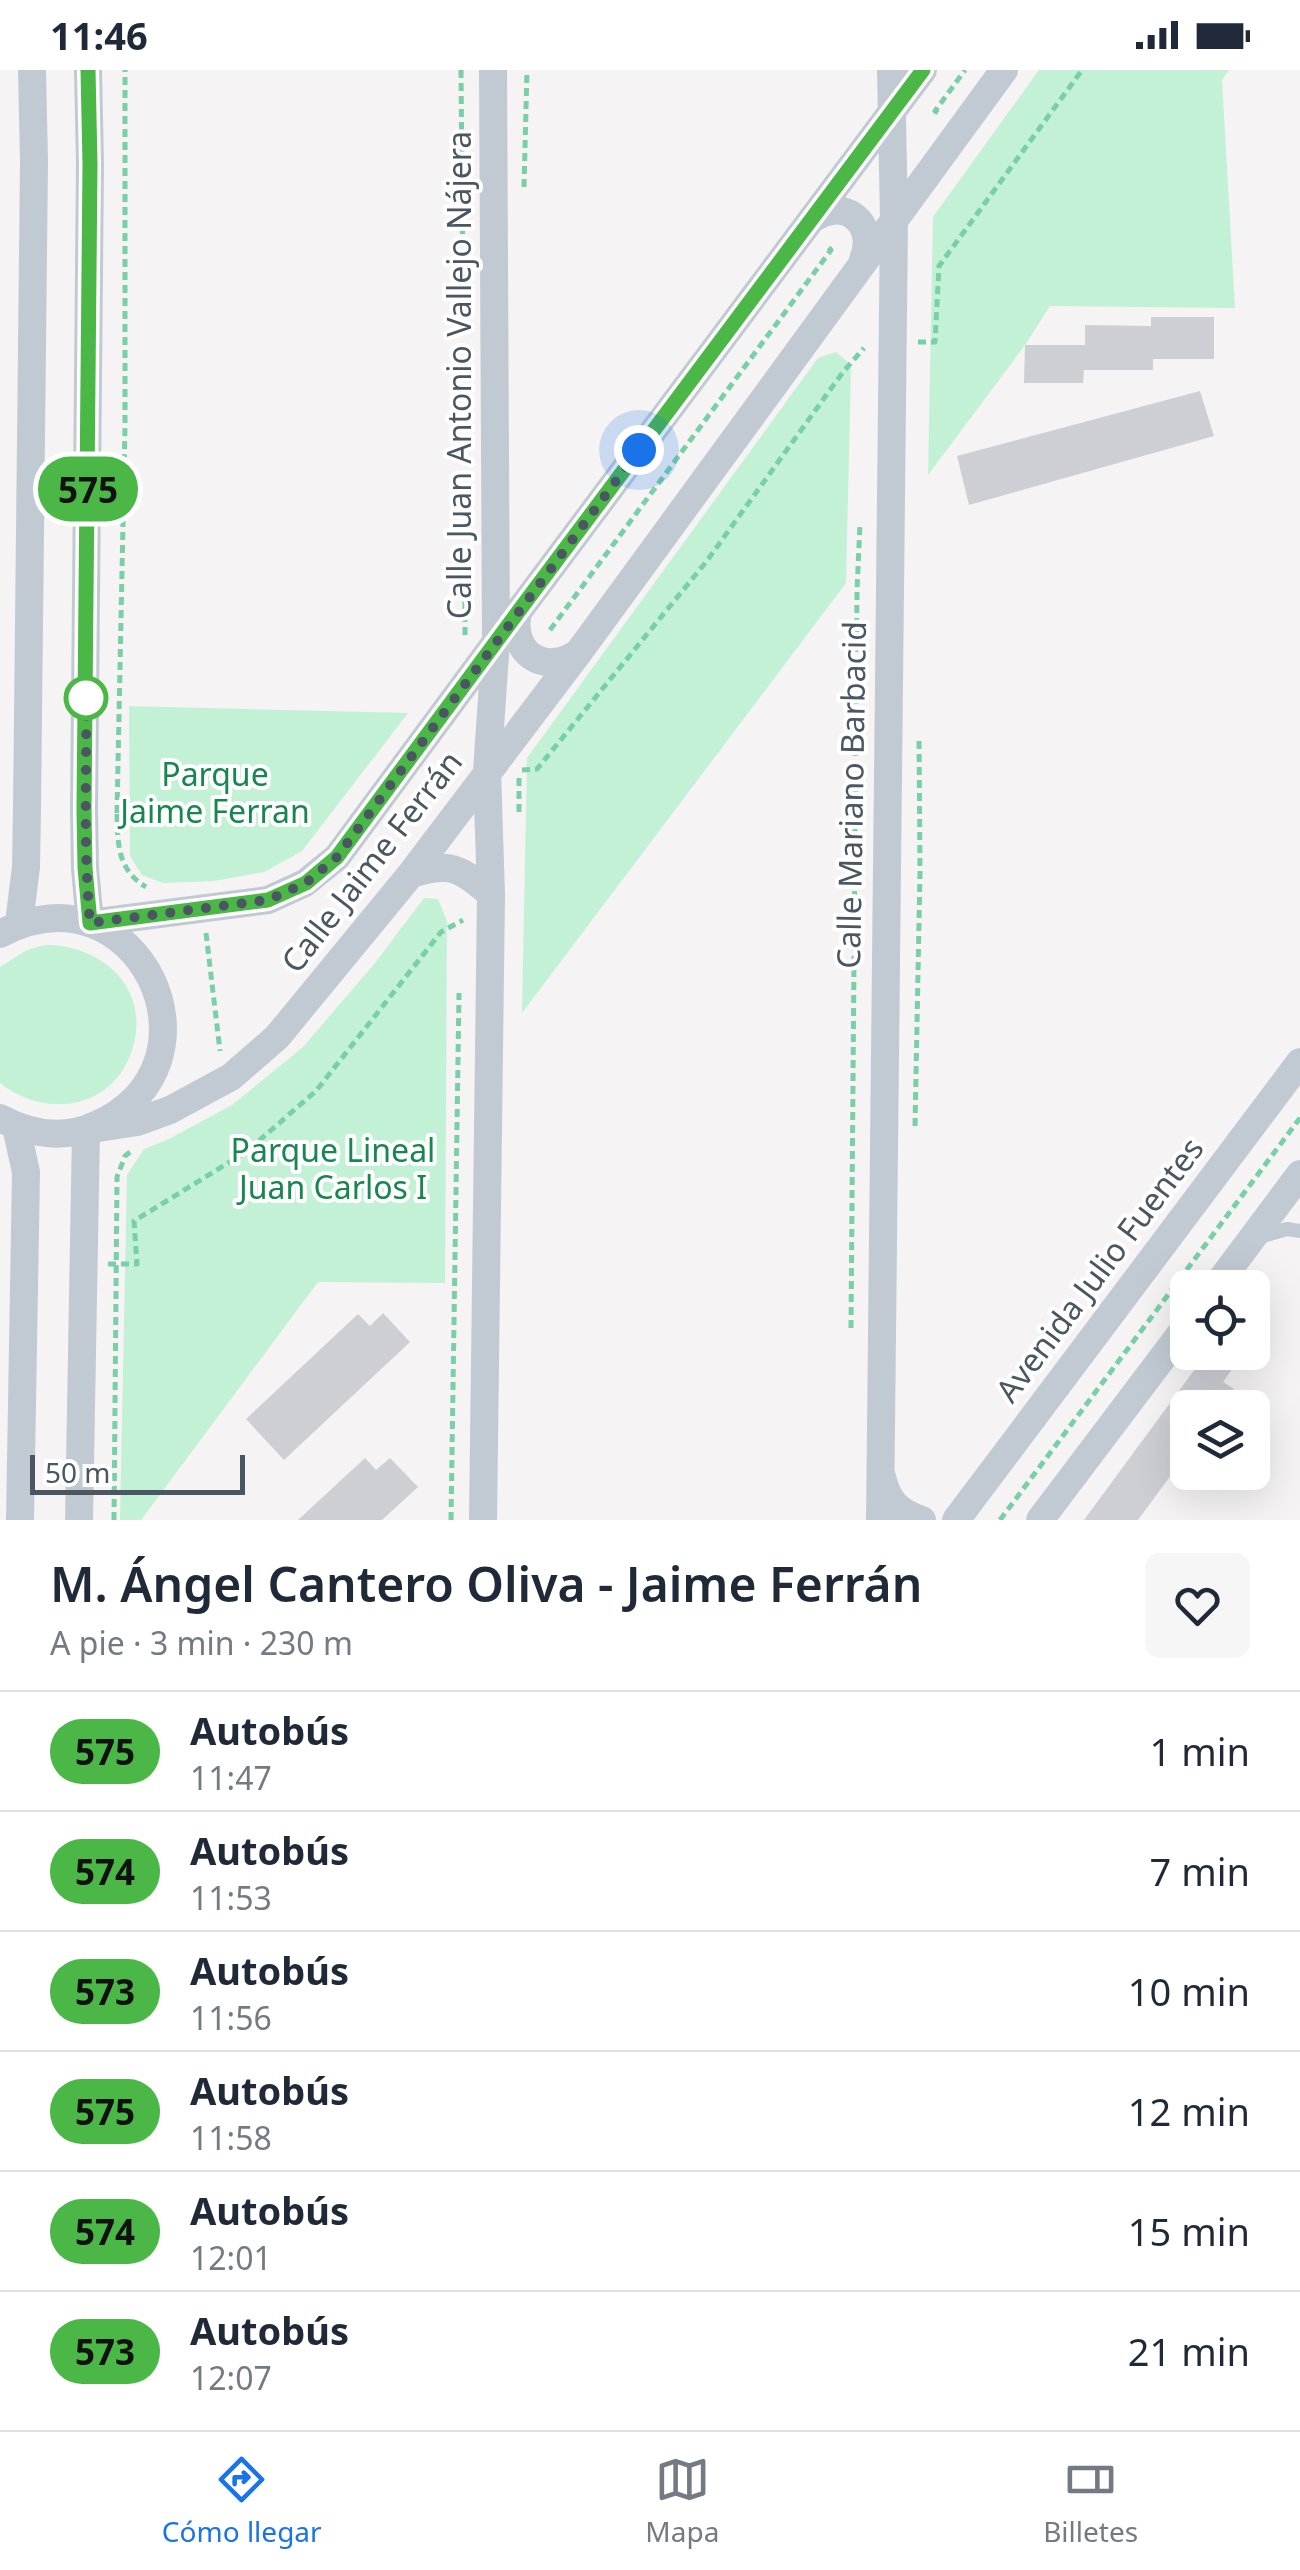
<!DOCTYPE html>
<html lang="es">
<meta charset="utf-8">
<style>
:root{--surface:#fff;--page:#f6f6f7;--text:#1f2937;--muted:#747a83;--line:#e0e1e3;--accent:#1a73e8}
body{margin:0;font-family:"Noto Sans",sans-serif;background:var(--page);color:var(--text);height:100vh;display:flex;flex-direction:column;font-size:38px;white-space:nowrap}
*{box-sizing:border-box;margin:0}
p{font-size:32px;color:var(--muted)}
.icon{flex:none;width:55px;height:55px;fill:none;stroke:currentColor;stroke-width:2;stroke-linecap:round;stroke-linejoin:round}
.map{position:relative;height:1450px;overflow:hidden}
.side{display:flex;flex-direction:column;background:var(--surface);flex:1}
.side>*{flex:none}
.badge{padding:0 20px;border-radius:32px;font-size:35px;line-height:65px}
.fabs{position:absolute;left:1170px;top:1200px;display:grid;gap:20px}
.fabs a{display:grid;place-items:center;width:100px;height:100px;border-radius:15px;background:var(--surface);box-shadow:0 10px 40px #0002;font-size:50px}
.scale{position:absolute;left:30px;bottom:25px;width:215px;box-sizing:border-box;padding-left:10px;border:5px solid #4a5661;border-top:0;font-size:28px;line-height:35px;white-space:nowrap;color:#4a5661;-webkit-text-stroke:8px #fff;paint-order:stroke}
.you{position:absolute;width:50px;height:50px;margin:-25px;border:8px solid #fff;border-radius:50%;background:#1a73e8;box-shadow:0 0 0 15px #1a73e833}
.map>.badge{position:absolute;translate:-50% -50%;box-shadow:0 0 0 5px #fff}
.round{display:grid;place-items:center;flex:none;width:105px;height:105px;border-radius:15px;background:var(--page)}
.head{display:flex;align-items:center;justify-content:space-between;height:170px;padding:0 50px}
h1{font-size:48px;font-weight:600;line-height:75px}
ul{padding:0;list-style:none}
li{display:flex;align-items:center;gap:30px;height:120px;padding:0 50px;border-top:2px solid var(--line)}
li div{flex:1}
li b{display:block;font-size:38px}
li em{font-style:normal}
li .badge{min-width:110px;font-weight:700;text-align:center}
.status{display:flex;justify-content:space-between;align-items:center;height:70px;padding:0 50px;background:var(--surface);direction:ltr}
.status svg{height:28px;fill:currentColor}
.dock{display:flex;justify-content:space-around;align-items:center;height:140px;border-top:2px solid var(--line);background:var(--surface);font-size:28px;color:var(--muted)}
.dock a{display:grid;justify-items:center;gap:5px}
.dock .current{color:var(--accent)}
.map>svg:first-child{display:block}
.green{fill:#c3f1d5}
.building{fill:#cdcfd5}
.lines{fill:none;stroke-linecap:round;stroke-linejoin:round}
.path{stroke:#7ad0a6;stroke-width:5;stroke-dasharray:8 5;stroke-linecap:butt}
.service{stroke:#c1cad2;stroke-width:14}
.minor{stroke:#c1cad2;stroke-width:28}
.line-casing{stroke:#fff;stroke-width:22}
.line{stroke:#4ab747;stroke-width:15}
.walk{stroke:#4a5661;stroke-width:10;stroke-dasharray:0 18}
.stop-dot{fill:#fff;stroke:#4ab747;stroke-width:5}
.labels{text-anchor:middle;stroke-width:8;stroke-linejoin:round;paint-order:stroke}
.street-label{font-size:32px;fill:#4a5661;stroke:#fff}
.park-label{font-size:32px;fill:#17864f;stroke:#fff}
</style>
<div class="status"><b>11:46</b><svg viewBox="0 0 49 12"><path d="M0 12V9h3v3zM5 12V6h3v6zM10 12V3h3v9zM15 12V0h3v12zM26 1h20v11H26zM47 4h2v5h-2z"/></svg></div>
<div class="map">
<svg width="1300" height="1450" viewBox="0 0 1300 1450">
<rect width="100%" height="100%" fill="#f5f3f3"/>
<path class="green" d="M1039,0H1229L1222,10L1235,238L1050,236L1025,275L928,405L933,147Z
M836,282L851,295L846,513L522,943L527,688L818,288Z
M129,636L408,643L302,781L264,802L214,811L163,813L142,805L130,786Z
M424,828L438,829L447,851L445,1213L318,1212L141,1450H120L127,1105L144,1079L169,1069L232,1035L303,977L375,893Z
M44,875C102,874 152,919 132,980C113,1040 45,1049 0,1013V897L27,880Z"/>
<path class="building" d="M1151,247H1214V289H1153V300H1084L1083,313H1024L1025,275H1085V255L1151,256Z
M1200,321L1214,366L969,435L957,386Z
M383,1243L410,1272L284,1390L246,1349L358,1244L370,1256Z
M1206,1284L1235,1295L1223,1312L1234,1319L1220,1338H1188V1382L1138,1450H1084Z
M365,1388L376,1400L390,1388L418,1417L382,1450H298Z"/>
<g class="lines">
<path class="path" d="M461,0L463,215
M938,43L935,41L965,0
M524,117L527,0
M918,272H935L939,196L1082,0
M550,560L831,180L825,174
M465,565V516
M522,700L537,699L706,492L843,302L864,278
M519,708V747
M117,743L125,356V0
M117,744C118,775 117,799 146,817
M206,863L220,981
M915,1056L920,802L919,667
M108,1194H137L134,1151L246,1082L316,1021L441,862L463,850
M851,1258L857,520L860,454
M114,1450L117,1107L125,1086L130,1082
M451,1450L459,923
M1000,1450L1300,1048"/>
<path class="service" d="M1256,1168L1287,1159L1300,1161"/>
<path class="minor" d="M88,0L90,94L84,740L85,799L90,853
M811,150C844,125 878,154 863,190
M518,542C509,583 545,607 579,582
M411,804C451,792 458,797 491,824
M19,853L26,797L27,739L34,91L32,0
M90,853L268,830L305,813L337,787L518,542L923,0
M0,864C137,790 234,994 96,1055C64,1070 30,1064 0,1048
M16,1057L26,1102L20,1450
M86,1060L137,1052L170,1040L231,1007L277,967L411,804L579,582L1004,0
M1215,1218L1300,1104
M882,1407C888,1432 898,1442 922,1450
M79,1450L86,1060
M483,1450L491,824L487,701L496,571L493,0
M880,1450L894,148L891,0
M956,1450L1300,992
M1040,1450L1188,1254"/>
</g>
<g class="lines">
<g class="line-casing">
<path id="line" d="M88,0L90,94L84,740L85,798L90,853L268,830L306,813L337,787L518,542L923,0"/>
</g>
<use href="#line" class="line"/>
<path class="walk" d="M86,628C87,705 83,776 90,853L268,830L306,813L337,787L639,380"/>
</g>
<circle class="stop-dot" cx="86" cy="628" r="20"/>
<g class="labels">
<g class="street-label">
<text transform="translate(460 305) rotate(-90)" y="11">Calle Juan Antonio Vallejo Nájera</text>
<text transform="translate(852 725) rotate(-89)" y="11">Calle Mariano Barbacid</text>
<text transform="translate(372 792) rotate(-52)" y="11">Calle Jaime Ferrán</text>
<text transform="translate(1100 1200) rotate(-53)" y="11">Avenida Julio Fuentes</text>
</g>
<g class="park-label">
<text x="215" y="716">Parque<tspan x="215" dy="37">Jaime Ferran</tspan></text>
<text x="333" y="1092">Parque Lineal<tspan x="333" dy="37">Juan Carlos I</tspan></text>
</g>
</g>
</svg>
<div class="fabs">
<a><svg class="icon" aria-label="locate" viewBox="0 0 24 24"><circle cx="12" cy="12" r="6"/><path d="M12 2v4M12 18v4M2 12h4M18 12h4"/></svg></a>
<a><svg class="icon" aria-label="layers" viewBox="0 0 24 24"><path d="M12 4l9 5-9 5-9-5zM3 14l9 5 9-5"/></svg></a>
</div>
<div class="scale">50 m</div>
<div class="you" style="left:639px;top:380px"></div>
<b class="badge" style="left:88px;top:419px;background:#4ab747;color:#111">575</b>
</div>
<section class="side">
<div class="head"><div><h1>M. Ángel Cantero Oliva - Jaime Ferrán</h1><p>A pie · 3 min · 230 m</p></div><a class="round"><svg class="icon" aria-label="heart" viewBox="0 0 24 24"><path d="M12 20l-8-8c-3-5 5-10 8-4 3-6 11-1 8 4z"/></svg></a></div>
<ul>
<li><span class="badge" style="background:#4ab747;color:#111">575</span><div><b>Autobús</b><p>11:47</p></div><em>1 min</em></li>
<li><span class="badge" style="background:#4ab747;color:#111">574</span><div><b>Autobús</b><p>11:53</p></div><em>7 min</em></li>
<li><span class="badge" style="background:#4ab747;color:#111">573</span><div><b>Autobús</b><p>11:56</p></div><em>10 min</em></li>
<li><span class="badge" style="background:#4ab747;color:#111">575</span><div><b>Autobús</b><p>11:58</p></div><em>12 min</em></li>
<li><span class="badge" style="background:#4ab747;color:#111">574</span><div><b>Autobús</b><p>12:01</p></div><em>15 min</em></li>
<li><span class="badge" style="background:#4ab747;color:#111">573</span><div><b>Autobús</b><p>12:07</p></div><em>21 min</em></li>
</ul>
</section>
<nav class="dock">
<a class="current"><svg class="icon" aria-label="directions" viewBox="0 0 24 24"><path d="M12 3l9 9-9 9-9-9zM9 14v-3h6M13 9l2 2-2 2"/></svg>Cómo llegar</a>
<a><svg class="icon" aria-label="map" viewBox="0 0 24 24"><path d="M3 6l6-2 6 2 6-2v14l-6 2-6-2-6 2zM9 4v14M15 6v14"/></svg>Mapa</a>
<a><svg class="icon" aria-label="tickets" viewBox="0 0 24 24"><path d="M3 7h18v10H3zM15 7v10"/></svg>Billetes</a>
</nav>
